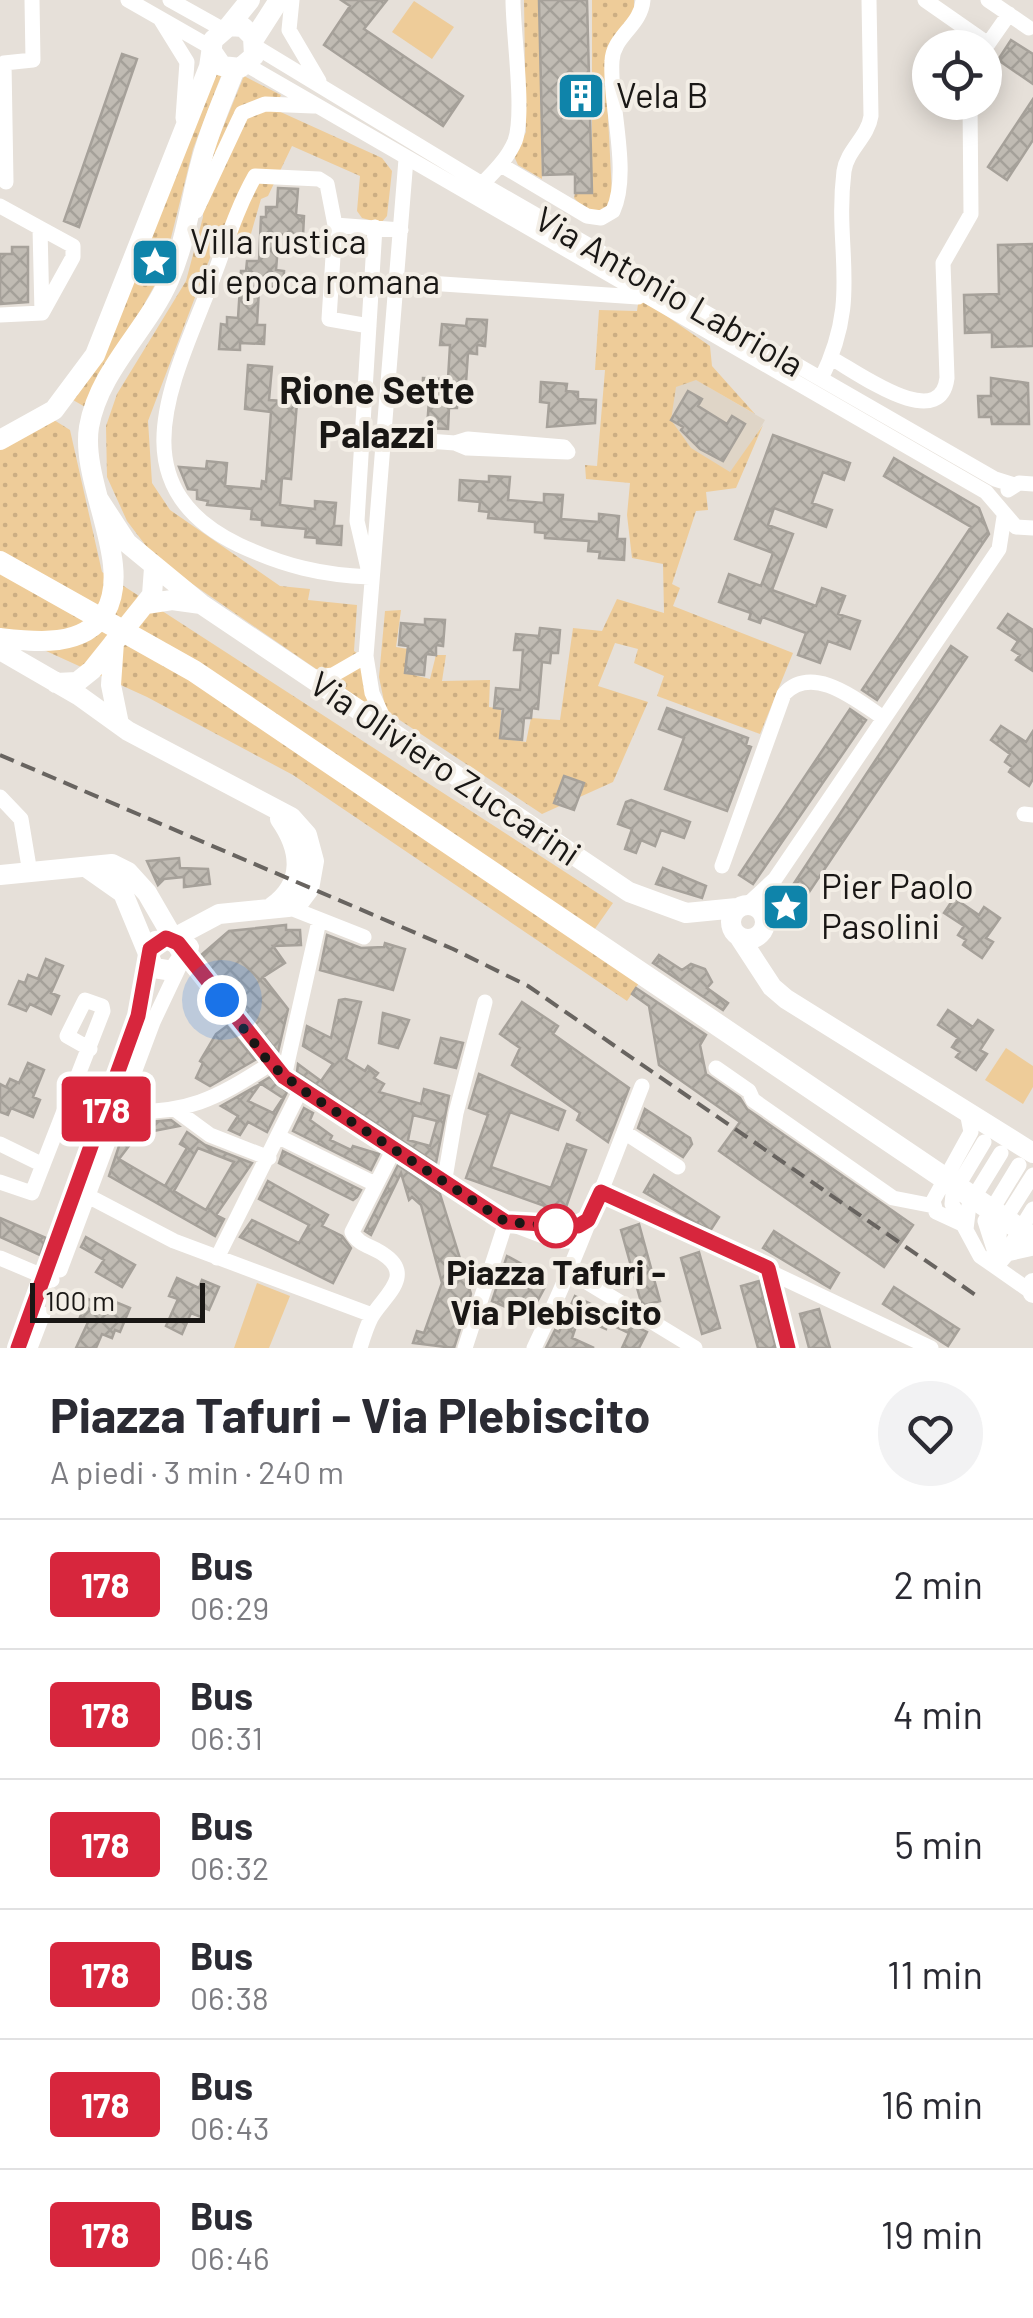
<!DOCTYPE html>
<html lang="it">
<meta charset="utf-8">
<style>
:root{--surface:#fff;--page:#f2f2f3;--text:#2b2b33;--muted:#7c7c81;--line:#e1e1e2}
body{margin:0;font-family:Barlow,sans-serif;background:var(--page);color:var(--text);height:100vh;display:flex;flex-direction:column;font-size:38px;white-space:nowrap}
*{box-sizing:border-box;margin:0}
p{font-size:32px;color:var(--muted)}
.icon{flex:none;width:55px;height:55px;fill:none;stroke:currentColor;stroke-width:2;stroke-linecap:round;stroke-linejoin:round}
.map{position:relative;height:1348px;overflow:hidden}
.sheet{display:flex;flex-direction:column;background:var(--surface);flex:1}
.sheet>*{flex:none}
.badge{padding:0 20px;border-radius:8px;font-size:35px;line-height:65px}
.controls{position:absolute;left:912px;top:30px;display:grid;gap:20px}
.controls a{display:grid;place-items:center;width:90px;height:90px;border-radius:50%;background:var(--surface);box-shadow:0 5px 25px #0003;font-size:50px}
.scale{position:absolute;left:30px;bottom:25px;width:175px;box-sizing:border-box;padding-left:10px;border:5px solid #191715;border-top:0;font-size:28px;line-height:35px;white-space:nowrap;color:#191715;-webkit-text-stroke:8px #f3eee6;paint-order:stroke}
.you{position:absolute;width:50px;height:50px;margin:-25px;border:8px solid #fff;border-radius:50%;background:#1a73e8;box-shadow:0 0 0 15px #1a73e833}
.map>.badge{position:absolute;translate:-50% -50%;box-shadow:0 0 0 5px #fff}
.round{display:grid;place-items:center;flex:none;width:105px;height:105px;border-radius:52px;background:var(--page)}
.overview{display:flex;align-items:center;justify-content:space-between;height:170px;padding:0 50px}
h1{font-size:48px;font-weight:700;line-height:75px}
ul{padding:0;list-style:none}
li{display:flex;align-items:center;gap:30px;height:130px;padding:0 50px;border-top:2px solid var(--line)}
li div{flex:1}
li b{display:block;font-size:38px}
li em{font-style:normal}
li .badge{min-width:110px;font-weight:700;text-align:center}
.map>svg:first-child{display:block}
.built{fill:#dfd5c7}
.grass{fill:url(#grass-dots)}
.park{fill:#ec9}
.building{fill:url(#building-cross-hatch);stroke:#a6a19a;stroke-width:2.5;fill-rule:evenodd}
.lines{fill:none;stroke-linecap:round;stroke-linejoin:round}
.minor{stroke:#fff;stroke-width:15}
.major{stroke:#fff;stroke-width:20}
.highway{stroke:#fff;stroke-width:22}
.rail{stroke:#686460;stroke-width:4;stroke-dasharray:15 8;stroke-linecap:butt}
.line-casing{stroke:#fff;stroke-width:22}
.line{stroke:#d7263d;stroke-width:15}
.walk{stroke:#191715;stroke-width:10;stroke-dasharray:0 18}
.stop-dot{fill:#fff;stroke:#d7263d;stroke-width:5}
.labels{text-anchor:middle;stroke-width:8;stroke-linejoin:round;paint-order:stroke}
.poi-label{font-size:35px;fill:#191715;stroke:#f3eee6;text-anchor:start}
.street-label{font-size:35px;fill:#191715;stroke:#f3eee6}
.stop-label{font-size:35px;font-weight:bold;fill:#191715;stroke:#f3eee6}
.neighbourhood-label{font-size:38px;font-weight:bold;fill:#191715;stroke:#f3eee6}
</style>
<div class="map">
<svg width="1033" height="1348" viewBox="0 0 1033 1348">
<defs>
<pattern id="grass-dots" width="8" height="8" patternUnits="userSpaceOnUse" patternTransform="scale(2.5)"><rect width="8" height="8" fill="#ec9"/><path d="M2 2h.1M6 6h.1" fill="none" stroke="#ccae83" stroke-width="1.8" stroke-linecap="round"/></pattern>
<pattern id="building-cross-hatch" width="8" height="8" patternUnits="userSpaceOnUse" patternTransform="scale(2.5)"><rect width="8" height="8" fill="#c0bbb3"/><path d="M0 0l8 8M0 8l8-8" fill="none" stroke="#a4a099"/></pattern>
</defs>
<rect width="100%" height="100%" fill="#e6e0d9"/>
<path class="built" d="M664,361L765,420L727,487L666,441Z"/>
<path class="grass" d="M524,0H539L542,179L518,165L514,156L526,132Z
M592,0H634V18L605,59L612,194L608,209L588,212L574,198L575,193L592,192Z
M216,73L221,76L193,149L163,270L87,408L73,400L97,367Z
M244,76L281,95L274,109L382,158L392,171L387,216L381,223L362,218L357,211L360,176L292,146L268,196L261,199L246,251L213,250L148,421L152,483L170,510L280,586L310,589L308,600L357,605L354,651L366,660L370,706L156,559L127,521L107,477L106,426L117,394L186,281L203,217L204,174Z
M639,297L710,346L712,366L755,414L696,380L676,387L671,420L691,448L730,472L763,425L736,488L706,492L708,510L696,511L672,584L680,588L673,606L793,653L760,734L657,696L664,676L634,663L638,649L615,643L598,686L648,702L613,782L542,814L386,711L379,677L385,611L401,610L396,647L408,649L406,673L430,679L436,655H446L442,681L490,680L489,707L501,709L500,738L526,742L531,718L560,720L573,628L602,631L617,599L664,613L663,564L632,558L627,515L630,483L586,479L585,465L597,466L605,370H595L599,310L637,311Z
M54,420L70,430L102,572L613,903L585,943L639,983L627,1001L293,775L147,697L0,630V444Z"/>
<path class="park" d="M414,1L454,27L432,59L392,32Z
M1006,1048L1033,1066V1087L1023,1104L985,1080Z
M257,1283L290,1296L269,1348H234Z"/>
<path class="building" d="M341,0H387L364,29L463,96L443,126L324,45L350,6Z
M539,0H587L592,193H575V174L543,175Z
M1011,40L1033,54V84L998,60Z
M122,54L137,59L79,227L64,221Z
M1033,99V140L1007,180L988,167Z
M278,188L298,189L296,215L304,216L303,236L279,234L276,270L284,271L283,291L259,289L257,325H265L264,344L240,343V350L219,349L221,324L227,325V317L238,318L241,271H246L247,261H259L261,217H266V207H277Z
M1033,244V346L992,347V332L965,333L964,295L999,294L998,245Z
M12,247H28V302L0,304V254H12Z
M467,319L487,320L485,346L477,345V354L468,353L465,398H458L457,408H449L448,429L427,428L429,400L422,399L423,378L448,379L450,345H440L442,324L466,326Z
M248,365L272,367L269,400L297,402L291,479L282,478L280,505L315,509V501L336,503L334,526H342L341,545L317,543V538L305,537L306,529L262,525V520L251,519L252,509L207,505L208,501L197,499V490L188,489L179,467L206,469L207,461L227,463L225,486L261,489L262,481L266,482L271,412L245,409Z
M991,378L1028,383L1029,424H992L991,417H979L978,396H991Z
M541,382L567,384L566,391L578,392V399L596,400L595,423L547,427L549,403L540,402Z
M688,391L702,399L698,406L727,424L732,416L745,424L723,461L700,449L681,430L683,427L671,420Z
M773,435L850,463L844,480L823,472L812,503L832,510L826,527L774,508L768,525L793,534L772,590L816,606L822,588L845,596L838,614L860,621L850,649L828,641L820,663L798,655L806,633L762,617L760,623L749,619L751,613L719,602L729,574L761,586L773,553L735,539Z
M894,458L979,508L989,534L877,700L862,690L971,527L884,476Z
M489,476L510,477L508,500L544,503V494L563,495L561,519L599,522V514L619,516L617,539H625L624,560L599,558L600,552L588,551L589,541L545,538V533L535,532V522L488,518L489,512L479,511L480,502L459,500L460,480L489,482Z
M1008,614L1033,630V671L1016,660L1020,655L1012,650L1018,641L998,628Z
M425,619L445,620L443,646L436,645V655L426,654L424,675L405,673L408,646L399,645L401,623L425,625Z
M540,628L560,630L558,653H551L550,663L542,662L538,709L532,708L531,718H524L522,740L500,738L503,709L494,708L496,688L520,690L523,650H514L516,634L539,636Z
M951,646L967,657L795,913L781,903Z
M667,708L748,738L746,745L751,747L727,811L665,789L684,738L659,729Z
M850,709L866,720L753,884L739,875Z
M1001,726L1026,742L1033,731V779L1029,786L1009,772L1012,767L1005,762L1010,754L991,740Z
M564,776L584,783L574,810L554,803Z
M631,800L690,822L684,838L661,830L655,846L641,840L636,853L625,849L632,829L618,824L626,802Z
M179,858L180,868L208,869L210,884L184,887V877L164,879L158,885L147,861Z
M663,868L706,886L702,898L656,884Z
M954,898L979,915L984,907L1000,918L986,938L993,942L982,958L963,945L966,940L958,935L964,926L944,913Z
M286,925V930H300L301,945L273,946L285,963L263,977L288,1009L278,1052L199,957L229,931Z
M327,935L361,948L384,947L385,943L405,949L393,990L320,970Z
M659,955L682,970L691,964L705,969L712,982L707,988L728,1003L723,1010L653,963Z
M46,959L63,966L51,993L59,996L51,1014L30,1004L26,1011L9,1004L19,981L25,983L28,975L38,979Z
M636,988L706,1035L700,1045L706,1074L740,1098L747,1109L913,1225L884,1267L719,1151L740,1122L659,1065L649,1006L632,994Z
M345,999L361,1002L346,1059L365,1071L368,1066L378,1073L374,1078L384,1084L379,1092L421,1104L424,1089L449,1096L436,1163L297,1072L298,1064L321,1081L333,1064L303,1046L307,1026L331,1038L339,1000ZM413,1115L437,1121L430,1146L408,1140Z
M522,1002L558,1026L553,1034L629,1088L608,1142L577,1120L580,1113L512,1065L520,1048L500,1034Z
M948,1010L973,1027L978,1020L993,1030L980,1050L987,1054L976,1070L956,1057L960,1052L952,1047L958,1038L938,1025Z
M383,1013L409,1020L398,1048L379,1043Z
M227,1026L255,1060L210,1086L196,1078L203,1063L200,1061L216,1034Z
M441,1038L463,1043L456,1068L435,1063Z
M28,1063L44,1070L33,1097L40,1100L33,1117L11,1108L8,1115L0,1112V1084L6,1087L10,1079L19,1083Z
M479,1074L565,1111L558,1130L510,1112L491,1167L551,1188L567,1144L586,1150L564,1213L466,1178L488,1115L469,1108Z
M270,1077L287,1092L267,1132L248,1122L240,1135L229,1130L238,1116L221,1106L260,1084L248,1101L273,1113L283,1098L260,1083Z
M304,1108L313,1113L310,1120L332,1136L330,1140L351,1150L353,1146L379,1154L371,1170L293,1131Z
M645,1109L690,1138L692,1144L683,1157L638,1128Z
M171,1120L179,1126L138,1134L119,1159L165,1186L187,1148L180,1144L187,1132L205,1145L252,1163L216,1215L224,1219L215,1236L109,1176L123,1134L137,1123ZM198,1148L234,1162L206,1210L174,1191Z
M283,1151L361,1190L357,1197L353,1200L279,1163Z
M398,1165L440,1194L471,1294L454,1348L413,1343L417,1331L424,1333L442,1283L421,1205L412,1197L409,1200L401,1173L371,1235L365,1231Z
M654,1175L719,1217L710,1231L644,1192Z
M268,1181L328,1215L322,1226L342,1236L351,1248L333,1283L240,1237L252,1220L299,1243L309,1225L259,1199Z
M0,1218L46,1238L40,1255L0,1237Z
M639,1224L660,1301L645,1305L641,1302L621,1230Z
M774,1231L839,1273L830,1288L763,1248Z
M86,1237L135,1265L122,1287L96,1272L104,1260L81,1247Z
M699,1252L720,1328L702,1334L681,1258Z
M507,1256L529,1268L525,1275L546,1285L529,1317L492,1301Z
M177,1278L199,1288L202,1280L219,1287L209,1310L204,1308L201,1317L191,1313L182,1334L166,1326L178,1299L169,1296Z
M759,1281L776,1348H758L741,1286Z
M894,1287L959,1329L948,1346L883,1304Z
M575,1296L647,1332L639,1348H622L629,1333L608,1323L606,1329L579,1317L572,1338L594,1348H546L555,1330L559,1332Z
M88,1299L110,1309L113,1301L130,1308L120,1332L115,1330L112,1338L102,1334L96,1348H76L89,1320L80,1317Z
M819,1309L830,1348H809L800,1314Z"/>
<g class="lines">
<path class="minor" d="M128,0L212,48
M170,0L222,29
M292,0L289,30L319,81
M925,0L988,44L1009,14
M988,0L1029,28
M161,20L187,62L183,118
M256,47L482,184L995,479L1014,485
M247,65L986,492L1016,527L1033,528
M501,165L587,216L601,218L613,211C631,172 609,104 612,61C613,36 641,26 643,0
M6,182L4,63L33,60L32,0
M482,184C494,172 508,158 515,141C525,113 513,34 513,0
M0,206L40,228L42,313
M196,211L242,113L265,104L313,106
M335,225L401,230
M398,281L638,297
M0,315L42,313L73,257V246L40,228
M369,326L329,319L335,225L327,184L319,179L255,176C234,213 222,257 206,296C168,391 121,488 239,545C284,566 321,575 370,577L357,521L375,227
M831,358C857,372 940,434 947,378L943,263L971,214L970,102
M821,379C862,296 834,253 844,171C847,150 868,137 871,116L869,0
M387,438L455,443
M468,439L564,447L568,452L467,448L455,443Z
M1008,490L1019,483L1033,484
M310,678L333,675L366,656
M388,728L372,693L366,656L406,159
M0,797L21,819L30,873
M1024,814L1033,815
M722,866L784,694C812,664 854,698 882,717
M747,905L775,879L999,549L1004,517
M288,907L364,937
M765,916L775,879
M183,955L284,1077L506,1222L556,1241H578
M716,1068L749,1091L753,1100L893,1198L934,1206
M284,1077L319,921
M176,1110L210,1135L269,1158
M120,1111C186,1115 216,1099 270,1064
M624,1132L678,1167
M279,1137L375,1184
M984,1142L953,1194L952,1204L980,1256L1033,1293
M0,1144L43,1165
M0,1182L32,1193L103,1011L102,1006L85,1000L67,1036L90,1049
M444,1184L456,1113L485,1002
M601,1192L931,1348
M88,1196L174,1241L372,1315
M520,1220L571,1228L588,1220
M962,1224L936,1212L933,1201L971,1132L967,1112
M966,1229L969,1205L1001,1153
M997,1256L1000,1227L1033,1175
M1004,1256L1033,1209
M0,1258L52,1280
M217,1258L301,1089
M1001,1261L1007,1254L1033,1248
M1000,1268L985,1221L1019,1165
M768,1269L788,1348
M60,1270L153,1022L179,967
M572,1273L695,1348
M18,1348L138,1016L149,956
M30,1348L43,1314
M360,1348C363,1338 366,1328 371,1318C381,1298 417,1276 383,1254C372,1246 358,1245 352,1232L393,1151
M465,1348L506,1222
M534,1348C575,1263 607,1175 642,1086"/>
<path class="major" d="M229,26L250,0
M254,39L279,0
M0,440L54,410L95,355L209,67L213,40L229,26L243,27L253,37L254,56L240,68L222,66L213,53
M99,500L127,543L201,604L629,892L686,913L737,908
M146,604L172,600L201,604
M0,638C35,642 83,648 105,613C134,564 80,483 89,427C99,370 147,330 169,280C186,242 190,202 201,162C209,130 223,100 235,69
M114,642L111,685L119,724
M0,650L78,695L128,731L291,817L307,835L314,861L309,889L300,901L288,907L219,914L172,939L156,941L149,956
M56,683L77,682L92,670L152,595L154,568
M86,867L123,893L154,968L173,971L189,947
M0,875L112,864L128,872L147,893L183,955
M731 922a17 17 0 1 1 34 0a17 17 0 1 1-34 0Z
M272,907C306,883 301,849 280,819
M740,938L772,987L786,999L1033,1153
M1033,1283V1293"/>
<path class="highway" d="M0,562L194,671L1033,1238"/>
<path class="rail" d="M0,755L453,949L528,986L977,1296"/>
</g>
<g class="lines">
<g class="line-casing">
<path id="line" d="M18,1348L138,1016L150,949L166,938L178,943L284,1077L506,1222L578,1226L588,1220L601,1192L768,1268L788,1348"/>
</g>
<use href="#line" class="line"/>
<path class="walk" d="M222,1000L270,1064L301,1089L506,1222L556,1226"/>
</g>
<defs>
<g id="building-square" transform="scale(2.5)"><rect x="-9" y="-9" width="18" height="18" rx="4" fill="#0f84aa" stroke="#f3eee6"/><path d="M-4-6H4V6H1V3H-1V6H-4ZM-2.5-4.3h1.7v1.8h-1.7ZM.8-4.3h1.7v1.8H.8ZM-2.5-1h1.7V.8h-1.7ZM.8-1h1.7V.8H.8Z" fill="#fff"/></g>
<g id="sight-square" transform="scale(2.5)"><rect x="-9" y="-9" width="18" height="18" rx="4" fill="#0f84aa" stroke="#f3eee6"/><path d="M0-6L1.8-2.2L6-1.7L2.9 1.2L3.7 5.4L0 3.3L-3.7 5.4L-2.9 1.2L-6-1.7L-1.8-2.2Z" fill="#fff"/></g>
</defs>
<g fill-rule="evenodd">
<use href="#building-square" x="581" y="96"/>
<use href="#sight-square" x="155" y="262"/>
<use href="#sight-square" x="786" y="907"/>
</g>
<circle class="stop-dot" cx="556" cy="1226" r="20"/>
<g class="labels">
<g class="poi-label">
<text x="616" y="108">Vela B</text>
<text x="190" y="254">Villa rustica<tspan x="190" dy="40">di epoca romana</tspan></text>
<text x="821" y="899">Pier Paolo<tspan x="821" dy="40">Pasolini</tspan></text>
</g>
<g class="street-label">
<text transform="translate(669 292) rotate(30)" y="12">Via Antonio Labriola</text>
<text transform="translate(445 769) rotate(34)" y="12">Via Oliviero Zuccarini</text>
</g>
<g class="stop-label">
<text x="556" y="1285">Piazza Tafuri -<tspan x="556" dy="40">Via Plebiscito</tspan></text>
</g>
<g class="neighbourhood-label">
<text x="377" y="404">Rione Sette<tspan x="377" dy="44">Palazzi</tspan></text>
</g>
</g>
</svg>
<div class="controls">
<a><svg class="icon" aria-label="locate" viewBox="0 0 24 24"><circle cx="12" cy="12" r="6"/><path d="M12 2v4M12 18v4M2 12h4M18 12h4"/></svg></a>
</div>
<div class="scale">100 m</div>
<div class="you" style="left:222px;top:1000px"></div>
<b class="badge" style="left:106px;top:1109px;background:#d7263d;color:#fff">178</b>
</div>
<section class="sheet">
<div class="overview"><div><h1>Piazza Tafuri - Via Plebiscito</h1><p>A piedi · 3 min · 240 m</p></div><a class="round"><svg class="icon" aria-label="heart" viewBox="0 0 24 24"><path d="M12 20l-8-8c-3-5 5-10 8-4 3-6 11-1 8 4z"/></svg></a></div>
<ul>
<li><span class="badge" style="background:#d7263d;color:#fff">178</span><div><b>Bus</b><p>06:29</p></div><em>2 min</em></li>
<li><span class="badge" style="background:#d7263d;color:#fff">178</span><div><b>Bus</b><p>06:31</p></div><em>4 min</em></li>
<li><span class="badge" style="background:#d7263d;color:#fff">178</span><div><b>Bus</b><p>06:32</p></div><em>5 min</em></li>
<li><span class="badge" style="background:#d7263d;color:#fff">178</span><div><b>Bus</b><p>06:38</p></div><em>11 min</em></li>
<li><span class="badge" style="background:#d7263d;color:#fff">178</span><div><b>Bus</b><p>06:43</p></div><em>16 min</em></li>
<li><span class="badge" style="background:#d7263d;color:#fff">178</span><div><b>Bus</b><p>06:46</p></div><em>19 min</em></li>
</ul>
</section>
